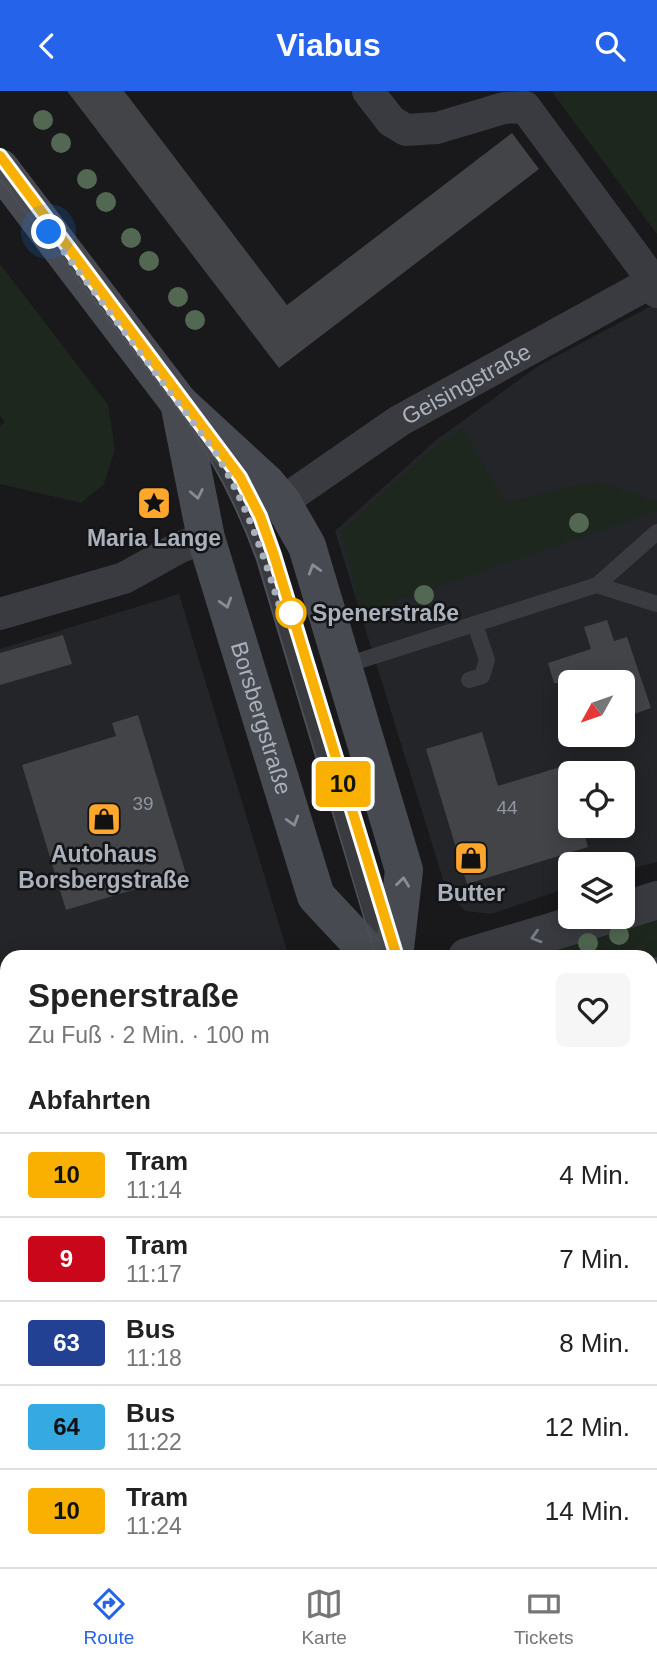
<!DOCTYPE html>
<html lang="de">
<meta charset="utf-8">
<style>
:root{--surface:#fff;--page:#f6f6f6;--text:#222;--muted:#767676;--line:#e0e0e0;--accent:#2563eb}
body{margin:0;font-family:Helvetica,sans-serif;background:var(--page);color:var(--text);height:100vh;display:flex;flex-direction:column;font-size:26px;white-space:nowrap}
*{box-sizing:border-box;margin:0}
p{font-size:23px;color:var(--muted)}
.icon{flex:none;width:38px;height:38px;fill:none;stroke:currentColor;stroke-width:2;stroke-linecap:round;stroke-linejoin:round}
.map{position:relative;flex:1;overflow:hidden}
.side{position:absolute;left:0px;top:859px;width:658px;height:618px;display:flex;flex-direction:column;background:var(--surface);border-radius:21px 21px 0 0;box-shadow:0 4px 18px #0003}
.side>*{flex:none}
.badge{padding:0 14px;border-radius:5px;font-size:24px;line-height:46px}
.needle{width:46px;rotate:230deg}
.controls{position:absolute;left:558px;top:579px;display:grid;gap:14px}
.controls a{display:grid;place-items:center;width:77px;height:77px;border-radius:10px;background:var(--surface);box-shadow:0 4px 18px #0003;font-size:35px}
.you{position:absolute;width:35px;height:35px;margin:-18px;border:5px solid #fff;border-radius:50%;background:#1a73e8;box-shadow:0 0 0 10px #1a73e833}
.map>.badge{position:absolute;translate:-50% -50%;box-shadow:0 0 0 4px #fff}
h2{padding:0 28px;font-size:26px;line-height:63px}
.round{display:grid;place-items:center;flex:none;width:74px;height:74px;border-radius:10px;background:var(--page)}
.overview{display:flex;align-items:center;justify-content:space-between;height:119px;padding:0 28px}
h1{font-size:33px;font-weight:600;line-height:52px}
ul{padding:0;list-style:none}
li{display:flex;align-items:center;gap:21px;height:84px;padding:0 28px;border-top:2px solid var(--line)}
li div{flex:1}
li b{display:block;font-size:26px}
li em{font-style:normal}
li .badge{min-width:77px;font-weight:700;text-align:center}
header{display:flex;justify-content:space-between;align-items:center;height:91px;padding:0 28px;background:var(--accent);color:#fff;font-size:32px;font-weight:600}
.menu{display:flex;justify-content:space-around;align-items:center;height:98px;border-top:2px solid var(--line);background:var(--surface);font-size:19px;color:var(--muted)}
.menu a{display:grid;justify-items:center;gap:4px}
.menu .current{color:var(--accent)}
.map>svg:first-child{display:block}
.built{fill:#242528;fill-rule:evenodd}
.green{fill:#1e271e}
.building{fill:#424448}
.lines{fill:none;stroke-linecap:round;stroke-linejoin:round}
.service{stroke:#393b41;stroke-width:16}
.minor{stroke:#393b41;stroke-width:32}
.tertiary{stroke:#393b41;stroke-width:38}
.secondary{stroke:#474a51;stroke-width:38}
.tram{stroke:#4c4f56;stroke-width:2}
.tree{fill:#526852}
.oneway{stroke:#878d97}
.oneway2{stroke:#777c85}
.line-casing{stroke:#fff;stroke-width:16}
.line{stroke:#f9b000;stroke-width:10}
.walk{stroke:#aab1bc;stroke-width:7;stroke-dasharray:0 12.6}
.stop-dot{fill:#fff;stroke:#f9b000;stroke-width:3.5}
.labels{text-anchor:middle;stroke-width:5;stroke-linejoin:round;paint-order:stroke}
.number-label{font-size:19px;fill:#90969f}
.street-label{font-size:23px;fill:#aab1bc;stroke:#141416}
.poi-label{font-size:23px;font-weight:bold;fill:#aab1bc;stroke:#141416}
.stop-label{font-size:23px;font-weight:bold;fill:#aab1bc;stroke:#141416;text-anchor:start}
</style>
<header><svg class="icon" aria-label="back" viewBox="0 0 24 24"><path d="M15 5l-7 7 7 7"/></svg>Viabus<svg class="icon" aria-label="search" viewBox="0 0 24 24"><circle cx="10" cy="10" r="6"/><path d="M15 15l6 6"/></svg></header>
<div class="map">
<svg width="657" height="1476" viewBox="0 0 657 1476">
<rect width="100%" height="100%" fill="#19191b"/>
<path class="built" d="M657,212V771L623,780V774H570V796L491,823L465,820L447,801L335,440L435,350L538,275ZM570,592H623V644H570ZM570,682H623V735H570Z
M179,503L289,866H7V960L0,962V558Z
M137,1470H536L537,1472L531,1476H139Z"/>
<path class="green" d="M554,0H657V143L552,1Z
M0,173L108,314L115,358L104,393L81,412L0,393V335L5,331L0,324Z
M462,337L505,411L596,390L657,411V420L361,522L341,440L437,354Z
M657,827V866H521Z
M657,920V1040L651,1042V921Z
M7,1115V1470H137L139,1476H0V1117Z
M657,1218V1431L651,1424V1220Z"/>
<path class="building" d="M67,0H124L287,214L512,42L539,78L279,277Z
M607,529L614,550L627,546L651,617L623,627V592H554L548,572L591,558L584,536Z
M63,544L72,573L0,594V562Z
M138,624L186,783L66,819L22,674L116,645L112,632Z
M482,641L498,695L570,673V735H582L588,756L467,793L426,658Z"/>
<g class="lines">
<path class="service" d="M219,369L250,426L265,467L383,857
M597,494L657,441
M343,575L597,494L657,513
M469,589L482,585L487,569L475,533"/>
<g class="minor">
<path d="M368,0L391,30L406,39L437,37L504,17L525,16L653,190L657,201"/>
<path id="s1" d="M282,411L399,330L657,188"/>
<path d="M0,523L124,487L180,456L206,447"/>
<path d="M0,1004L7,1001"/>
<path d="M0,1079L7,1077"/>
<path d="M651,1476L657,1475"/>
</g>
<path class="tertiary" d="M623,820L657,809
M467,866L601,826
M651,887L657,885"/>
<g class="secondary">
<path d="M0,77L179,312L266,392L282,411L307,455L404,779L394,866"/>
<path id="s2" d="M179,312L206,447L316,805L373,866"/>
<path d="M586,1470L588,1476"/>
</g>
<path class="tram" d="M0,65L205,337L240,386L260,426L397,866
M0,88L181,322C213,369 238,416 257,469L376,866
M577,1470L579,1476
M596,1470L598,1476"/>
</g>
<g class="tree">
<circle cx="43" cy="29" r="10"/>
<circle cx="61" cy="52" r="10"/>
<circle cx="87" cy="88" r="10"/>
<circle cx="106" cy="111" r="10"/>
<circle cx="131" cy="147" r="10"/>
<circle cx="149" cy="170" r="10"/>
<circle cx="178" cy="206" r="10"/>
<circle cx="195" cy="229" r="10"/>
<circle cx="579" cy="432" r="10"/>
<circle cx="424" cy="504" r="10"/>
<circle cx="619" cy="844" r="10"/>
<circle cx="588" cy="852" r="10"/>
</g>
<defs><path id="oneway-chevron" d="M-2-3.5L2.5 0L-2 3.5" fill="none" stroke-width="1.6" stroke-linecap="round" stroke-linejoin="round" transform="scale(1.75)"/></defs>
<g class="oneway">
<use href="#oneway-chevron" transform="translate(197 403) rotate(79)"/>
<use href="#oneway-chevron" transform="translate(314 478) rotate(-107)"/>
<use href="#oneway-chevron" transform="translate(226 512) rotate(73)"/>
<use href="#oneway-chevron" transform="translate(293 730) rotate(73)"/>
<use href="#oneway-chevron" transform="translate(403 791) rotate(-83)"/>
</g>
<use class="oneway2" href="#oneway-chevron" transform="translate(536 846) rotate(163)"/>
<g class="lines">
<g class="line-casing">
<path id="line" d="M0,65L240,386L260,425L274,464L397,866"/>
</g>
<use href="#line" class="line"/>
<path class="walk" d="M49,141L214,359C246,412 262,459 280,517L291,522"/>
</g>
<defs>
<g id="sight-square" transform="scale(1.75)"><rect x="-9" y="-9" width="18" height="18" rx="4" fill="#ffa62d" stroke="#141416"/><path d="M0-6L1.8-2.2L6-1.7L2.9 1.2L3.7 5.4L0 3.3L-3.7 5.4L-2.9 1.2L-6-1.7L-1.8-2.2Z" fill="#111"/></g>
<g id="shop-square" transform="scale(1.75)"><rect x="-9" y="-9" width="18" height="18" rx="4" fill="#ffa62d" stroke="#141416"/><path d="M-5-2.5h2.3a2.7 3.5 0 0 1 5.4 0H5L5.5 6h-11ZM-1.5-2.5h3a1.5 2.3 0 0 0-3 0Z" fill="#111"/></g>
</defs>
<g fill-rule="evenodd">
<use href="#sight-square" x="154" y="412"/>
<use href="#shop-square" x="104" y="728"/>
<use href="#shop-square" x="471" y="767"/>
</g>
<circle class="stop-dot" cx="291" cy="522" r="14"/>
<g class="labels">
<g class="number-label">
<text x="143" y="719">39</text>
<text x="507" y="723">44</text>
</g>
<g class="street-label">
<text dy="8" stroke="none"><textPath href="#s1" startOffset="219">Geisingstraße</textPath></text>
<text dy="8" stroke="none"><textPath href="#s2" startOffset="326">Borsbergstraße</textPath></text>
</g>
<g class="poi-label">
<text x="154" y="455">Maria Lange</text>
<text x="104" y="771">Autohaus<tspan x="104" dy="26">Borsbergstraße</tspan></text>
<text x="471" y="810">Butter</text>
</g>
<g class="stop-label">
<text x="312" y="530">Spenerstraße</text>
</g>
</g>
</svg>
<div class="controls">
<a><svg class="needle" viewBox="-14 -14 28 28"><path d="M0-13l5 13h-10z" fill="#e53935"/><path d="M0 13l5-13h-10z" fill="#767676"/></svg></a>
<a><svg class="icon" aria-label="locate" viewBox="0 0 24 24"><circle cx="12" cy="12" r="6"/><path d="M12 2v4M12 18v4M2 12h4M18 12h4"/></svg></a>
<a><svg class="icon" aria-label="layers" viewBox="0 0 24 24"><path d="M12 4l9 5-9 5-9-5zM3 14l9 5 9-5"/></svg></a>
</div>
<div class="you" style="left:49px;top:141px"></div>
<b class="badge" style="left:343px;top:693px;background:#f9b000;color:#111">10</b>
<section class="side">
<div class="overview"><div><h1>Spenerstraße</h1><p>Zu Fuß · 2 Min. · 100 m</p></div><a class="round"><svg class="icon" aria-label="heart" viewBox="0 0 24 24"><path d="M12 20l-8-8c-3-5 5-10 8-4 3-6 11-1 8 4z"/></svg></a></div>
<h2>Abfahrten</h2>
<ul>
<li><span class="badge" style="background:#f9b000;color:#111">10</span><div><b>Tram</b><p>11:14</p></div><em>4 Min.</em></li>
<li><span class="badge" style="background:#c9061a;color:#fff">9</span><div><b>Tram</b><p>11:17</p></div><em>7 Min.</em></li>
<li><span class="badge" style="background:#224193;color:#fff">63</span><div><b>Bus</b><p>11:18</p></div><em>8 Min.</em></li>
<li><span class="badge" style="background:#35a9e1;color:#111">64</span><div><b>Bus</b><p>11:22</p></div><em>12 Min.</em></li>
<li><span class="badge" style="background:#f9b000;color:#111">10</span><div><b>Tram</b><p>11:24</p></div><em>14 Min.</em></li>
</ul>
</section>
</div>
<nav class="menu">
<a class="current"><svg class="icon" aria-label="directions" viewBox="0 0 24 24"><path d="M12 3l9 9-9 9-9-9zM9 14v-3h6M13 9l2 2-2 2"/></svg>Route</a>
<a><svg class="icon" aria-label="map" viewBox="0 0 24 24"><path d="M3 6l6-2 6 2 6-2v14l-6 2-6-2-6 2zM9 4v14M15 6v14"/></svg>Karte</a>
<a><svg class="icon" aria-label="tickets" viewBox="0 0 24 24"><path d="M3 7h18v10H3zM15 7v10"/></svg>Tickets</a>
</nav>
